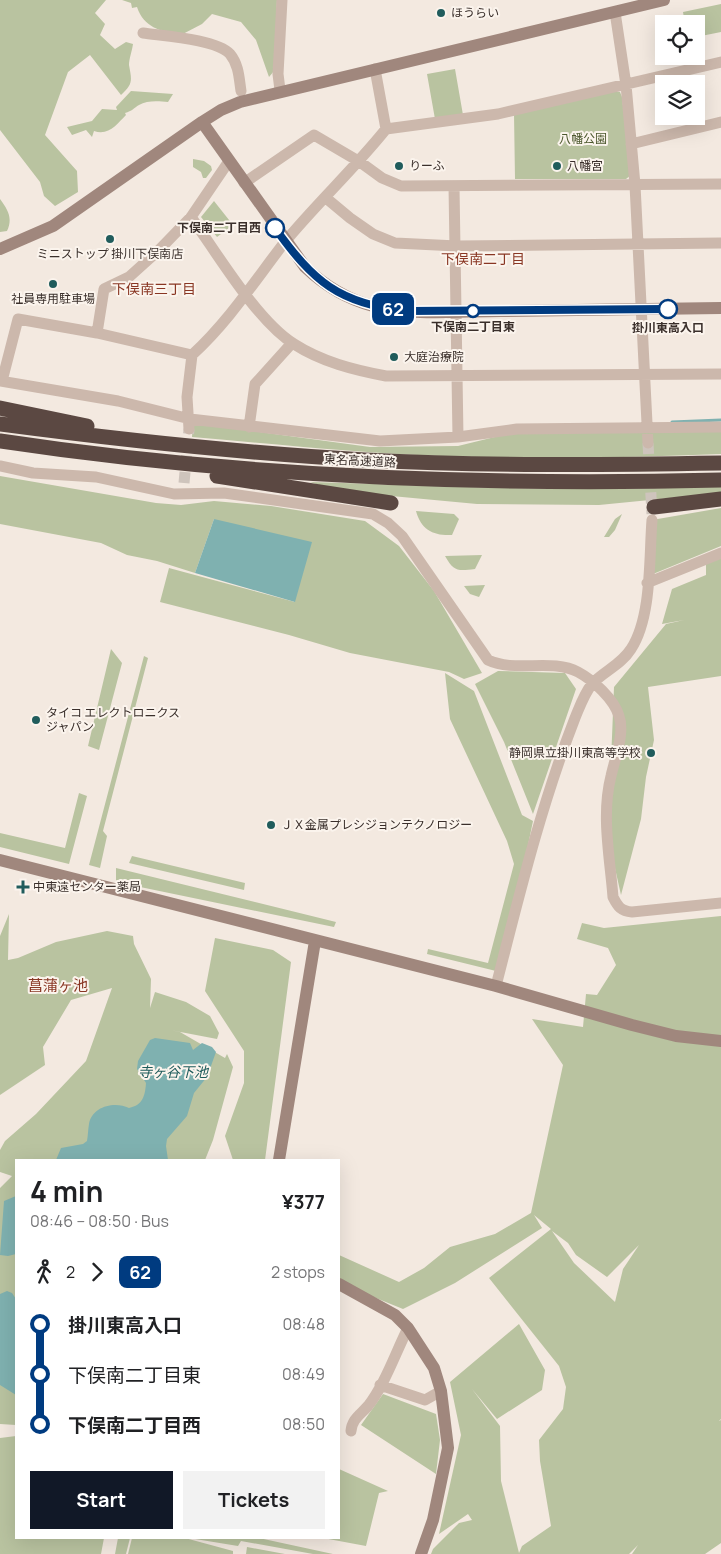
<!DOCTYPE html>
<meta charset="utf-8">
<style>
:root{--surface:#fff;--page:#f2f2f2;--text:#202124;--muted:#757577;--accent:#111827}
body{margin:0;font-family:Manrope,"Noto Sans JP",sans-serif;background:var(--page);color:var(--text);height:100vh;display:flex;flex-direction:column;font-size:19px;white-space:nowrap}
*{box-sizing:border-box;margin:0}
p{font-size:16px;color:var(--muted)}
.icon{flex:none;width:28px;height:28px;fill:none;stroke:currentColor;stroke-width:2;stroke-linecap:round;stroke-linejoin:round}
.map{position:relative;flex:1;overflow:hidden}
.side{position:absolute;left:15px;top:1159px;width:325px;height:380px;display:flex;flex-direction:column;background:var(--surface);border-radius:0px;box-shadow:0 5px 20px #0002}
.side>*{flex:none}
.badge{padding:0 10px;border-radius:8px;font-size:18px;line-height:32px}
.controls{position:absolute;left:655px;top:15px;display:grid;gap:10px}
.controls a{display:grid;place-items:center;width:50px;height:50px;border-radius:0px;background:var(--surface);box-shadow:0 5px 20px #0002;font-size:25px}
.map>.badge{position:absolute;translate:-50% -50%;box-shadow:0 0 0 2px #fff}
.legs{display:flex;align-items:center;gap:8px;height:55px;padding:0 15px;font-size:16px}
.legs p{margin-inline-start:auto}
.head{display:flex;align-items:center;justify-content:space-between;height:85px;padding:0 15px}
h1{font-size:28px;font-weight:700;line-height:38px}
.cta{display:flex;gap:10px;margin-top:auto;padding:10px 15px}
.cta a{flex:1;height:58px;border-radius:0px;background:var(--accent);color:#fff;font-size:20px;font-weight:700;line-height:58px;text-align:center}
.cta a+a{background:var(--page);color:var(--text)}
ul{padding:0 15px;list-style:none}
li{display:flex;align-items:center;gap:18px;height:50px;font-size:19px}
li i{display:grid;place-items:center;width:8px;height:100%;margin:0 6px;background:currentColor}
li i::after{content:'';width:12px;height:12px;margin:-6px;border:4px solid;border-radius:50%;background:var(--surface)}
li p{margin-inline-start:auto}
li:first-child i{background:linear-gradient(#0000 50%,currentColor 0)}
li:last-child i{background:linear-gradient(currentColor 50%,#0000 0)}
.map>svg:first-child{display:block}
.green{fill:#b9c3a0;fill-rule:evenodd}
.water{fill:#7fb1b0}
.lines{fill:none;stroke-linecap:round;stroke-linejoin:round}
.stream{stroke:#7fb1b0;stroke-width:3}
.street-tunnel{stroke:#cec4bc;stroke-width:11;stroke-dasharray:11 5.5;stroke-linecap:butt}
.street{stroke:#ccb8ac;stroke-width:11}
.secondary{stroke:#a0877d;stroke-width:12}
.highway{stroke:#5b4842;stroke-width:15}
.line-1-casing{stroke:#fff;stroke-width:11}
.line-1{stroke:#003b80;stroke-width:8}
.poi-dot{fill:#205c5c;stroke:#fbf4ed;stroke-width:2}
.stop-1-dot{fill:#fff;stroke:#003b80;stroke-width:2.5}
.labels{text-anchor:middle;stroke-width:4;stroke-linejoin:round;paint-order:stroke}
.poi-label{font-size:12px;fill:#3a2f2b;stroke:#fbf4ed;text-anchor:start}
.park-label{font-size:12px;fill:#4c582e;stroke:#fbf4ed}
.stop-label{font-size:12px;font-weight:bold;fill:#3a2f2b;stroke:#fbf4ed}
.street-label{font-size:12px;fill:#3a2f2b;stroke:#fbf4ed}
.neighbourhood-label{font-size:14px;fill:#893623;stroke:#fbf4ed}
.water-label{font-size:14px;font-style:italic;fill:#205c5c;stroke:#fbf4ed}
.quarter-label{font-size:15px;fill:#893623;stroke:#fbf4ed}
</style>
<div class="map">
<svg width="721" height="1554" viewBox="0 0 721 1554">
<rect width="100%" height="100%" fill="#f3e9e0"/>
<path class="green" d="M0,0H106L95,13L105,24L100,35L115,49L126,42L133,44C132,51 129,59 129,65C132,81 133,84 121,95L90,55L68,72L45,135L77,171L78,192L55,206L44,196L40,182L0,130Z
M122,0H277L274,71L269,77L256,40L241,22L212,14L202,24L179,36C160,30 144,28 137,7L132,8L131,3Z
M721,4V32L696,37V24H685L683,12Z
M455,69L463,115L435,119L427,74Z
M131,91L173,94L168,102C159,101 147,100 139,105C134,108 132,111 125,113L126,115C117,124 109,136 94,131L92,137L86,130L72,135L67,127L92,121L102,109L117,110L116,107Z
M615,91L620,92L622,97L631,175L626,179H515L514,114Z
M193,159L204,161L211,166L212,170L206,178H203L201,172L193,167Z
M0,199C8,210 13,218 7,231L0,232Z
M214,201L233,225L217,237L201,217Z
M193,423L370,447L458,446L519,431L721,430V454C628,458 534,459 441,456C358,453 275,444 192,437Z
M0,476L156,503L181,505L214,501L271,506L365,521L399,546L434,591L482,673L464,679L449,672L350,653L289,635L160,602L169,568L295,602L214,519L195,573L157,561L127,555L101,543L0,524Z
M310,482C447,486 584,493 721,486V493L599,505L477,504L338,491Z
M721,508V546L653,574L652,520Z
M416,511L454,514L459,519L452,535C434,536 421,530 416,511Z
M622,514L615,530L609,537H604L615,519Z
M721,554V676L648,687L654,740L646,777L641,819L621,895L608,837L614,687L666,624L684,620L662,624L672,589L706,575V562Z
M482,555L475,569C458,571 454,572 445,556Z
M485,585L479,597L470,594L464,586Z
M111,649L122,663L99,750L88,746Z
M144,656L148,658L103,831L107,836L100,868L89,865Z
M498,671L565,673L576,689L533,814L504,742L475,684Z
M445,673L474,691L522,815L533,821L520,884L496,971L427,954L428,949L488,963L514,864L507,841L450,719Z
M79,793L87,796L69,864L0,847V833L65,848Z
M132,856L245,883L244,890L129,863Z
M116,868L336,922L334,927L116,882Z
M9,914L8,960L18,958L56,942L107,931L133,936L134,944L151,979L150,1008L155,992L186,1002L210,1016L219,1033L217,1039L170,1030L180,1032L225,1058L227,1054L233,1067L213,1140L205,1160H16V1425L0,1424V1188L12,1176L0,1172V1150L5,1141L36,1114L86,1061L112,988L71,1000L43,1047L45,1065L0,1095V936Z
M721,916V1419L719,1421L721,1420V1543L705,1554H632L638,1545L629,1554H431L433,1549L459,1523L472,1520L468,1514L439,1534L461,1435L450,1382L519,1324L545,1370L542,1390L497,1419L472,1389L500,1426L501,1481L519,1553L522,1546L551,1526L540,1461L539,1440L563,1409L566,1387L559,1366L489,1278L551,1229L534,1215L542,1228L455,1283L403,1309L339,1283V1255L399,1282L424,1268L450,1247L495,1234L531,1213L563,1065L532,1019L583,1027L586,994L597,995L616,965L608,948L577,939L582,923L604,928ZM552,1231L568,1243L576,1255L607,1277L639,1245L623,1269L615,1302L574,1263Z
M215,938L273,950L291,962L265,1160H233L225,1136L244,1083V1051L205,991Z
M383,1394L436,1414L440,1440L436,1474L361,1425Z
M16,1436V1538H104L101,1554H0V1438Z
M339,1469L388,1491L379,1493L366,1546L323,1538H339Z
M118,1538H130L126,1554H115Z
M132,1538H185L233,1551V1554H128Z
M189,1538H259L333,1554H313L241,1541L238,1546Z
M247,1547L285,1554H246Z"/>
<path class="water" d="M214,519L312,542L295,602L195,573Z
M155,1038L190,1043L193,1050L202,1043L212,1047L216,1052L207,1077L194,1093L187,1116L167,1139L166,1146L168,1160H56L61,1148L83,1144L87,1141C88,1135 88,1130 89,1124C92,1106 115,1101 129,1108C143,1105 145,1096 146,1083L137,1069L138,1061L150,1040Z
M16,1196V1254L8,1256L0,1255L4,1201Z
M7,1291L12,1293L16,1299V1395L0,1385V1294Z"/>
<g class="lines">
<path class="stream" d="M672,422L721,420"/>
<path class="street-tunnel" d="M648,443L652,514
M184,483L189,429"/>
<path class="street" d="M615,12L626,85L635,185L648,443
M143,33C163,36 216,39 230,54C239,65 239,78 241,91
M375,69L386,129
M280,90L278,74L282,0
M631,144L721,122
M244,183L314,135L360,162L382,178L401,186L721,184
M454,186L458,437
M326,198L350,218L373,234L395,243L457,246L721,243
M191,217C217,253 257,321 294,344C322,362 354,370 386,376L721,374
M97,333L104,289L129,277L159,250L191,217L229,161
M0,381L118,401L190,419L380,441L458,437L517,429L721,427
M2,381L18,319L97,333L192,355
M249,427L255,384L292,343
M189,429L187,397L192,355C228,322 254,282 284,243C316,204 354,169 386,129L498,114L721,62
M0,466L33,473L96,477L174,494L224,493L373,514L388,523L402,536L488,660C515,673 552,658 578,672C593,680 614,699 619,716C625,733 615,758 611,776C601,815 610,858 613,897C618,907 621,911 632,912L721,903
M647,583L721,553
M496,986C519,896 541,805 575,718C580,706 584,694 592,684C604,671 621,665 631,649C652,617 649,558 652,520
M380,1385L425,1400L441,1391
M351,1431C352,1419 360,1415 368,1406C385,1384 395,1354 408,1328"/>
<path class="secondary" d="M202,122L305,267C324,285 346,299 373,306C413,316 459,311 501,311C574,310 648,309 721,308
M0,249L53,226L202,122L221,110L240,102L664,0
M0,860L496,986L632,1025L676,1036L721,1041
M279,1160L315,941
M339,1284L395,1315L408,1328L434,1368L441,1391L448,1448L433,1520L421,1554"/>
<path class="highway" d="M0,408L87,426
M0,424C121,440 243,453 365,460C484,466 602,465 721,463
M0,441C238,477 480,486 721,480
M217,476L391,503
M654,507L721,499"/>
</g>
<g class="lines">
<g class="line-1-casing">
<path id="line-1" d="M275,228C313,281 339,304 406,311L668,309"/>
</g>
<use href="#line-1" class="line-1"/>
</g>
<g class="poi-dot">
<circle cx="441" cy="13" r="5"/>
<circle cx="399" cy="166" r="5"/>
<circle cx="557" cy="166" r="5"/>
<circle cx="110" cy="239" r="5"/>
<circle cx="53" cy="284" r="5"/>
<circle cx="394" cy="357" r="5"/>
<circle cx="36" cy="720" r="5"/>
<circle cx="651" cy="753" r="5"/>
<circle cx="271" cy="825" r="5"/>
<path d="M20.5 879.5h5v5h5v5h-5v5h-5v-5h-5v-5h5z"/>
</g>
<g class="stop-1-dot">
<circle cx="275" cy="228" r="9"/>
<circle cx="668" cy="309" r="9"/>
<circle cx="473" cy="311" r="6"/>
</g>
<g class="labels">
<g class="poi-label">
<text x="451" y="17">ほうらい</text>
<text x="409" y="170">りーふ</text>
<text x="567" y="170">八幡宮</text>
<text x="110" y="258" text-anchor="middle">ミニストップ 掛川下俣南店</text>
<text x="53" y="303" text-anchor="middle">社員専用駐車場</text>
<text x="404" y="361">大庭治療院</text>
<text x="46" y="717">タイコ エレクトロニクス<tspan x="46" dy="14">ジャパン</tspan></text>
<text x="641" y="757" text-anchor="end">静岡県立掛川東高等学校</text>
<text x="281" y="829">ＪＸ金属プレシジョンテクノロジー</text>
<text x="33" y="891">中東遠センター薬局</text>
</g>
<g class="park-label">
<text x="583" y="143">八幡公園</text>
</g>
<g class="stop-label">
<text x="261" y="232" text-anchor="end">下俣南二丁目西</text>
<text x="473" y="331">下俣南二丁目東</text>
<text x="668" y="332">掛川東高入口</text>
</g>
<g class="street-label">
<text transform="translate(360 461) rotate(3)" y="4">東名高速道路</text>
</g>
<g class="neighbourhood-label">
<text x="483" y="264">下俣南二丁目</text>
<text x="154" y="294">下俣南三丁目</text>
</g>
<g class="water-label">
<text x="173" y="1077">寺ヶ谷下池</text>
</g>
<g class="quarter-label">
<text x="58" y="991">菖蒲ヶ池</text>
</g>
</g>
</svg>
<div class="controls">
<a><svg class="icon" aria-label="locate" viewBox="0 0 24 24"><circle cx="12" cy="12" r="6"/><path d="M12 2v4M12 18v4M2 12h4M18 12h4"/></svg></a>
<a><svg class="icon" aria-label="layers" viewBox="0 0 24 24"><path d="M12 4l9 5-9 5-9-5zM3 14l9 5 9-5"/></svg></a>
</div>
<b class="badge" style="left:393px;top:309px;background:#003b80;color:#fff">62</b>
<section class="side">
<div class="head"><div><h1>4 min</h1><p>08:46 – 08:50 · Bus</p></div><b>¥377</b></div>
<div class="legs"><svg class="icon" aria-label="walk" viewBox="0 0 24 24"><circle cx="13" cy="4" r="2"/><path d="M13 8l-2 6 4 7M11 14l-3 7M7 12l3-4h3l4 4"/></svg>2<svg class="icon" aria-label="forward" viewBox="0 0 24 24"><path d="M9 5l7 7-7 7"/></svg><b class="badge" style="background:#003b80;color:#fff">62</b><p>2 stops</p></div>
<ul>
<li><i style="color:#003b80"></i><b>掛川東高入口</b><p>08:48</p></li>
<li><i style="color:#003b80"></i><span>下俣南二丁目東</span><p>08:49</p></li>
<li><i style="color:#003b80"></i><b>下俣南二丁目西</b><p>08:50</p></li>
</ul>
<div class="cta"><a>Start</a><a>Tickets</a></div>
</section>
</div>
